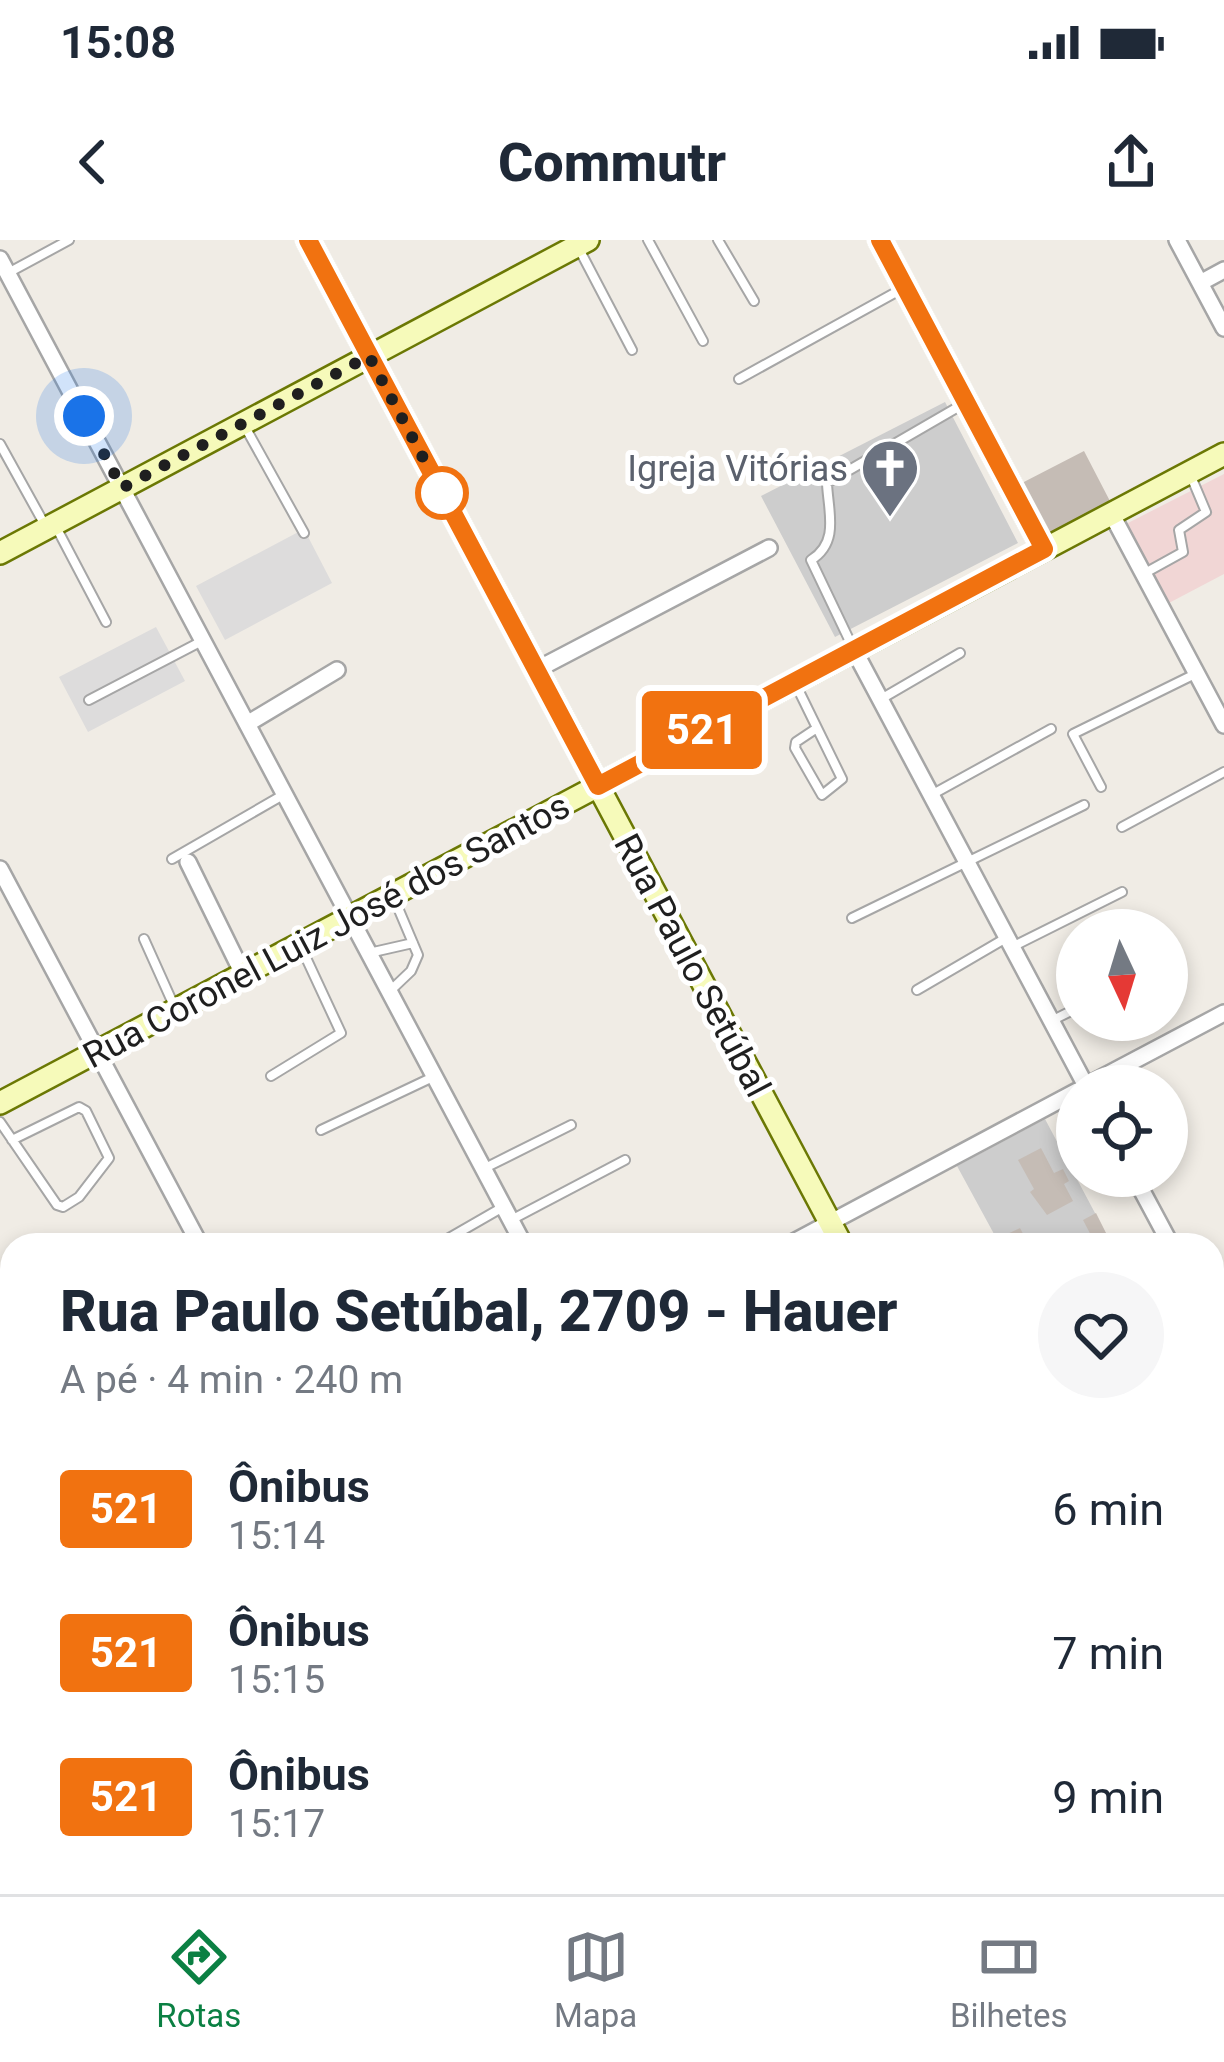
<!DOCTYPE html>
<html lang="pt">
<meta charset="utf-8">
<style>
:root{--surface:#fff;--page:#f6f6f7;--text:#1f2937;--muted:#747a83;--line:#e0e1e3;--accent:#0b8043}
body{margin:0;font-family:Roboto,sans-serif;background:var(--page);color:var(--text);height:100vh;display:flex;flex-direction:column;font-size:45px;white-space:nowrap}
*{box-sizing:border-box;margin:0}
p{font-size:39px;color:var(--muted)}
.icon{flex:none;width:66px;height:66px;fill:none;stroke:currentColor;stroke-width:2;stroke-linecap:round;stroke-linejoin:round}
.map{position:relative;flex:1;overflow:hidden}
.details{position:absolute;left:0px;top:993px;width:1224px;height:663px;display:flex;flex-direction:column;background:var(--surface);border-radius:36px 36px 0 0;box-shadow:0 6px 18px #0003}
.details>*{flex:none}
.badge{padding:0 24px;border-radius:9px;font-size:42px;line-height:78px}
.needle{width:78px;rotate:176deg}
.buttons{position:absolute;left:1056px;top:669px;display:grid;gap:24px}
.buttons a{display:grid;place-items:center;width:132px;height:132px;border-radius:50%;background:var(--surface);box-shadow:0 6px 18px #0003;font-size:60px}
.you{position:absolute;width:60px;height:60px;margin:-30px;border:9px solid #fff;border-radius:50%;background:#1a73e8;box-shadow:0 0 0 18px #1a73e833}
.map>.badge{position:absolute;translate:-50% -50%;box-shadow:0 0 0 6px #fff}
.round{display:grid;place-items:center;flex:none;width:126px;height:126px;border-radius:63px;background:var(--page)}
.head{display:flex;align-items:center;justify-content:space-between;height:204px;padding:0 60px}
h1{font-size:57px;font-weight:800;line-height:90px}
ul{padding:0;list-style:none}
li{display:flex;align-items:center;gap:36px;height:144px;padding:0 60px}
li div{flex:1}
li b{display:block;font-size:45px}
li em{font-style:normal}
li .badge{min-width:132px;font-weight:700;text-align:center}
.status{display:flex;justify-content:space-between;align-items:center;height:84px;padding:0 60px;background:var(--surface);direction:ltr}
.status svg{height:33px;fill:currentColor}
header{display:flex;justify-content:space-between;align-items:center;height:156px;padding:0 60px;background:var(--surface);font-size:54px;font-weight:800}
.menu{display:flex;justify-content:space-around;align-items:center;height:168px;border-top:3px solid var(--line);background:var(--surface);font-size:33px;color:var(--muted)}
.menu a{display:grid;justify-items:center;gap:6px}
.menu .selected{color:var(--accent)}
.map>svg:first-child{display:block}
.residential{fill:#dddcdc}
.commercial{fill:#f1d6d5}
.religious{fill:#cdcdcd}
.building{fill:#c5bcb5}
.lines{fill:none;stroke-linecap:round;stroke-linejoin:round}
.lane-casing{stroke:#a6a6a6;stroke-width:12}
.street-casing{stroke:#a6a6a6;stroke-width:20}
.secondary-casing{stroke:#6b7804;stroke-width:26}
.lane{stroke:#fff;stroke-width:8}
.street{stroke:#fff;stroke-width:15}
.secondary{stroke:#f6faba;stroke-width:21}
.line-casing{stroke:#fff;stroke-width:27}
.line{stroke:#f17210;stroke-width:18}
.walk{stroke:#1f1f1f;stroke-width:12;stroke-dasharray:0 21.6}
.stop-dot{fill:#fff;stroke:#f17210;stroke-width:6}
.labels{text-anchor:middle;stroke-width:10;stroke-linejoin:round;paint-order:stroke}
.worship-label{font-size:36px;fill:#5b616d;stroke:#fff;text-anchor:end}
.street-label{font-size:36px;fill:#1f1f1f;stroke:#fff}
</style>
<div class="status"><b>15:08</b><svg viewBox="0 0 49 12"><path d="M0 12V9h3v3zM5 12V6h3v6zM10 12V3h3v9zM15 12V0h3v12zM26 1h20v11H26zM47 4h2v5h-2z"/></svg></div>
<header><svg class="icon" aria-label="back" viewBox="0 0 24 24"><path d="M15 5l-7 7 7 7"/></svg>Commutr<svg class="icon" aria-label="share" viewBox="0 0 24 24"><path d="M12 15V3M7 8l5-5 5 5M5 13v7h14v-7"/></svg></header>
<div class="map">
<svg width="1224" height="1654" viewBox="0 0 1224 1654">
<rect width="100%" height="100%" fill="#f0ece5"/>
<path class="residential" d="M304,289L332,343L225,400L196,346Z
M156,387L185,441L88,492L59,437Z"/>
<path class="commercial" d="M1224,234V334L1167,364L1126,284Z"/>
<path class="religious" d="M945,162L1018,303L835,397L761,256Z
M1045,879L1112,1005H1000L957,926Z"/>
<path class="building" d="M1084,211L1112,265L1049,298L1020,244Z
M1041,908L1054,933L1063,929L1069,941L1064,944L1073,961L1047,975L1030,952L1034,949L1018,920Z
M1096,973L1112,1005H1096L1083,980Z
M1020,988L1029,1005H1005L1001,997Z"/>
<g class="lines">
<g class="lane-casing">
<path id="lane" d="M648,0L703,101
M718,0L754,61
M578,7L632,110
M8,33L69,0
M739,139L900,50
M244,185L304,293
M0,204L46,287
M55,285L106,382
M1145,333L1183,312L1179,290L1206,272L1190,234
M854,410L811,320C840,302 828,271 827,243L965,163
M795,443L842,539L822,555L795,508L796,502L817,488
M881,459L960,413
M89,460L202,401
M1101,547L1073,494L1195,434
M933,554L1051,489
M1122,587L1224,532
M172,619L283,555
M852,678L1084,565
M1149,685L1151,690
M144,699L175,768
M1014,706L1122,652
M369,713L413,703
M917,750L1006,698
M390,751L411,731L418,715L393,656
M1053,780L1077,768
M271,836L341,793L301,707
M0,882L57,965L63,967L79,957L109,918L86,871L79,867L12,900
M321,890L433,837
M485,928L571,885
M511,980L625,920
M437,1005L503,967
M0,1167L12,1159
M0,1323L12,1346
M0,1393L12,1386
M1212,1468L1224,1462
M0,1634L11,1654
M439,1644L444,1654
M997,1654L1010,1647"/>
</g>
<g class="street-casing">
<path id="street" d="M1177,0L1224,88
M0,19L524,1005
M1200,43L1224,30
M1111,273L1224,485
M854,410L1086,846L1224,773
M536,430L769,308
M247,484L337,430
M188,622L243,734
M0,629L200,1005
M1134,936L1171,1005
M788,1005L1077,851
M1212,1082L1224,1105
M1212,1330L1224,1323
M0,1424L12,1418
M539,1644L544,1654
M864,1644L869,1654
M600,1654L619,1644"/>
</g>
<g class="secondary-casing">
<path id="secondary" d="M308,0L842,1005
M880,0L1044,309
M0,313L588,0
M0,863L1224,214
M0,1244L12,1266
M213,1644L218,1654
M1182,1644L1188,1654"/>
</g>
<use href="#lane" class="lane"/>
<use href="#street" class="street"/>
<use href="#secondary" class="secondary"/>
</g>
<g class="lines">
<g class="line-casing">
<path id="line" d="M308,0L598,546L1044,309L880,0"/>
</g>
<use href="#line" class="line"/>
<path class="walk" d="M84,176L122,248L369,116L446,261L442,253"/>
</g>
<defs>
<g id="church-pin" transform="scale(3)"><path d="M0 17L-7.5 6A9.5 9.5 0 1 1 7.5 6Z" fill="#6b7280" stroke="#fff"/><path d="M-1.2-6h2.4v3.5h3.3v2.4h-3.3V6h-2.4V-.1h-3.3v-2.4h3.3Z" fill="#fff"/></g>
</defs>
<g fill-rule="evenodd">
<use href="#church-pin" x="890" y="228"/>
</g>
<circle class="stop-dot" cx="442" cy="253" r="24"/>
<g class="labels">
<g class="worship-label">
<text x="848" y="241">Igreja Vitórias</text>
</g>
<g class="street-label">
<text transform="translate(326 690) rotate(-28)" y="13">Rua Coronel Luiz José dos Santos</text>
<text transform="translate(693 725) rotate(62)" y="13">Rua Paulo Setúbal</text>
</g>
</g>
</svg>
<div class="buttons">
<a><svg class="needle" viewBox="-14 -14 28 28"><path d="M0-13l5 13h-10z" fill="#e53935"/><path d="M0 13l5-13h-10z" fill="#747a83"/></svg></a>
<a><svg class="icon" aria-label="locate" viewBox="0 0 24 24"><circle cx="12" cy="12" r="6"/><path d="M12 2v4M12 18v4M2 12h4M18 12h4"/></svg></a>
</div>
<div class="you" style="left:84px;top:176px"></div>
<b class="badge" style="left:702px;top:490px;background:#f17210;color:#fff">521</b>
<section class="details">
<div class="head"><div><h1>Rua Paulo Setúbal, 2709 - Hauer</h1><p>A pé · 4 min · 240 m</p></div><a class="round"><svg class="icon" aria-label="heart" viewBox="0 0 24 24"><path d="M12 20l-8-8c-3-5 5-10 8-4 3-6 11-1 8 4z"/></svg></a></div>
<ul>
<li><span class="badge" style="background:#f17210;color:#fff">521</span><div><b>Ônibus</b><p>15:14</p></div><em>6 min</em></li>
<li><span class="badge" style="background:#f17210;color:#fff">521</span><div><b>Ônibus</b><p>15:15</p></div><em>7 min</em></li>
<li><span class="badge" style="background:#f17210;color:#fff">521</span><div><b>Ônibus</b><p>15:17</p></div><em>9 min</em></li>
</ul>
</section>
</div>
<nav class="menu">
<a class="selected"><svg class="icon" aria-label="directions" viewBox="0 0 24 24"><path d="M12 3l9 9-9 9-9-9zM9 14v-3h6M13 9l2 2-2 2"/></svg>Rotas</a>
<a><svg class="icon" aria-label="map" viewBox="0 0 24 24"><path d="M3 6l6-2 6 2 6-2v14l-6 2-6-2-6 2zM9 4v14M15 6v14"/></svg>Mapa</a>
<a><svg class="icon" aria-label="tickets" viewBox="0 0 24 24"><path d="M3 7h18v10H3zM15 7v10"/></svg>Bilhetes</a>
</nav>
